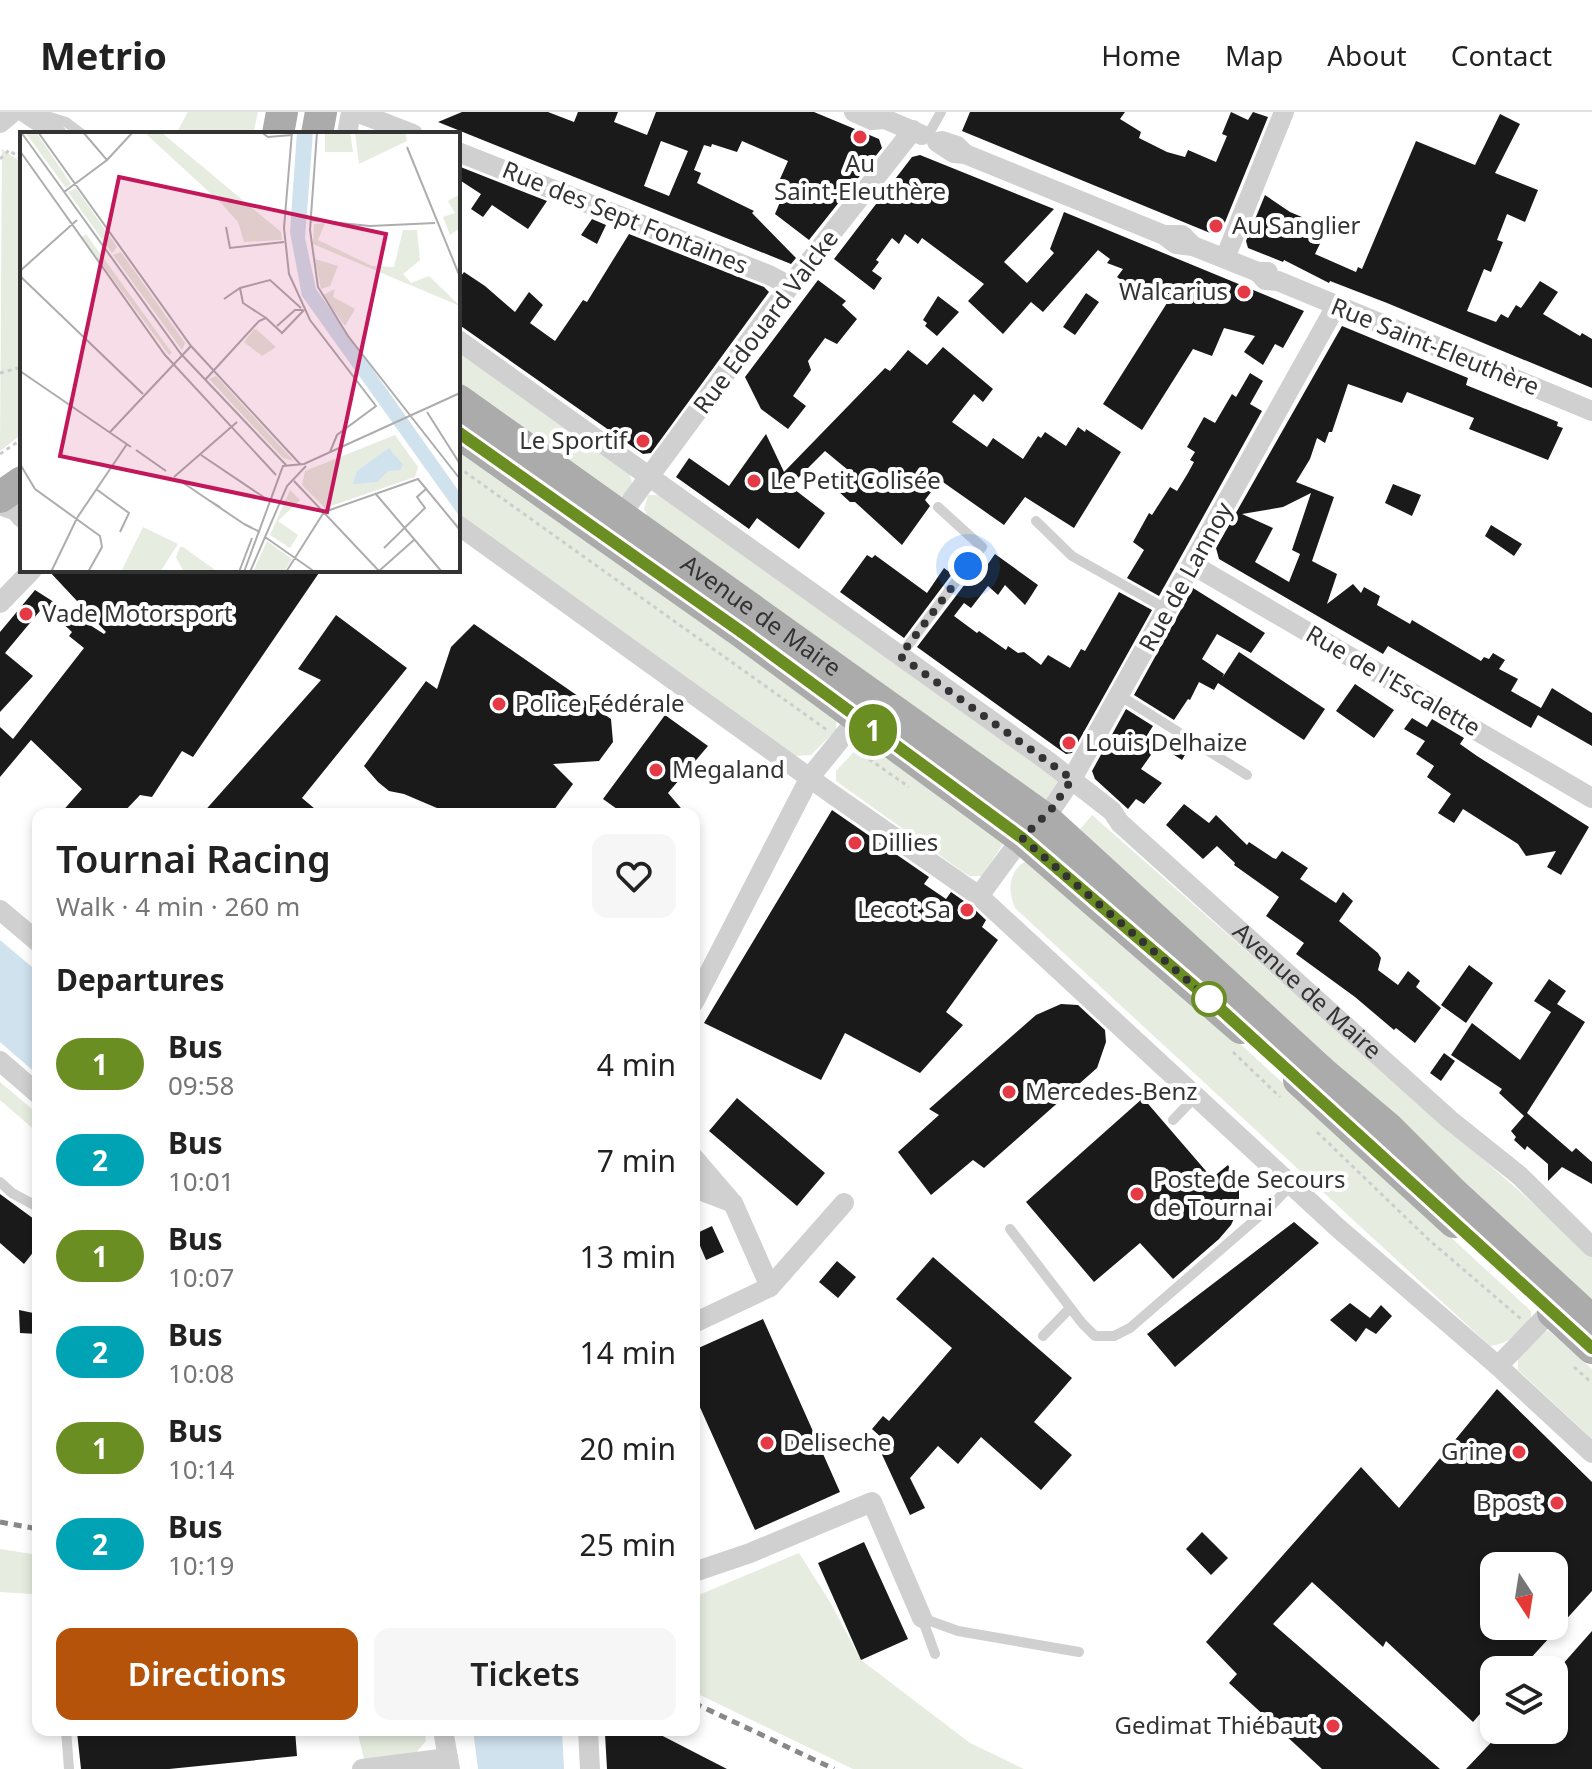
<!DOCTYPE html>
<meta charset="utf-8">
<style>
:root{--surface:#fff;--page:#f6f6f6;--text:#222;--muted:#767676;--line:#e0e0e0;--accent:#b45309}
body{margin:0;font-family:"Noto Sans",sans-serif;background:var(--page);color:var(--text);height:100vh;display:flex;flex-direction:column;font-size:30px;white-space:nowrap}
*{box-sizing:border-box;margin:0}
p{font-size:26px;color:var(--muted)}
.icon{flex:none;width:44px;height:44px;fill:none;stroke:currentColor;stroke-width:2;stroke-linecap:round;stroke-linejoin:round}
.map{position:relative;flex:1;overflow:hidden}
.side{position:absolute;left:32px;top:696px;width:668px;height:928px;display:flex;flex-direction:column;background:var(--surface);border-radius:16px;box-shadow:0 4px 12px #0003}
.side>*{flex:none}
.badge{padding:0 16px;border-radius:26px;font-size:28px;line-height:52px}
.needle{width:52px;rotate:168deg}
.tools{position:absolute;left:1480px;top:1440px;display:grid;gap:16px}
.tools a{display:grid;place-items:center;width:88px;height:88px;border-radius:16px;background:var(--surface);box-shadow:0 4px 12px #0003;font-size:40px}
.you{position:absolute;width:40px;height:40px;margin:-20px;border:6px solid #fff;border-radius:50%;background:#1a73e8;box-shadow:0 0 0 12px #1a73e833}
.map>.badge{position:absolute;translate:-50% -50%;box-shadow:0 0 0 4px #fff}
h2{padding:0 24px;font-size:30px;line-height:72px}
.round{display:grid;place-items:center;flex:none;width:84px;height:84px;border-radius:16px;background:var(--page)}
.head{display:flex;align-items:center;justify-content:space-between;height:136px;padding:0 24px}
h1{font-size:38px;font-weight:600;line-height:60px}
.cta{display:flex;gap:16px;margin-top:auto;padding:16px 24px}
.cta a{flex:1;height:92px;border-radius:16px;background:var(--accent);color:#fff;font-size:32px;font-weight:600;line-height:92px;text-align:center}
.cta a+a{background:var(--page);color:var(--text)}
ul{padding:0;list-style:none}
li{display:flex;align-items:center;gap:24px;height:96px;padding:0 24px}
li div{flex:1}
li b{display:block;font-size:30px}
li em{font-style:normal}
li .badge{min-width:88px;font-weight:700;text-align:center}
header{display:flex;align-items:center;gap:48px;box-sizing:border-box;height:112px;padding:0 40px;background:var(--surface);border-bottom:2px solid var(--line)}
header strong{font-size:38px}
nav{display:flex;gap:44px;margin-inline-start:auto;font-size:28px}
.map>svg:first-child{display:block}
.green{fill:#e6ecdf}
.water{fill:#cfe2ee}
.building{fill:#1a1a1a;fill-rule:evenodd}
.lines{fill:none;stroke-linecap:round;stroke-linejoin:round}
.path{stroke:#cdcdcd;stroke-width:3;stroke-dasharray:4 4;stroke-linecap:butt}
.lane{stroke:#d0d0d0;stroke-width:10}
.street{stroke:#d0d0d0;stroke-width:20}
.primary{stroke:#ababab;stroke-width:32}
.rail{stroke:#888;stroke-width:5;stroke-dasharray:8 6;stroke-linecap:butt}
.line-casing{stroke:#fff;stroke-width:18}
.line{stroke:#6b8e23;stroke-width:12}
.walk{stroke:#333;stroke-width:8;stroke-dasharray:0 14.4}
.poi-dot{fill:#e63946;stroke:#fff;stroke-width:3}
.stop-dot{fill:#fff;stroke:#6b8e23;stroke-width:4}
.labels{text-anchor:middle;stroke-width:8;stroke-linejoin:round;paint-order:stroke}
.poi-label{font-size:24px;fill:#333;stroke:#fff;text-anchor:start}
.street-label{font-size:24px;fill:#333;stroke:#fff}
.inset-road{fill:none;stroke:#adadad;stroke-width:2}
.view{fill:#c2185b;fill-opacity:0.15;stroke:#c2185b;stroke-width:4}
.inset-edge{fill:none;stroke:#333;stroke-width:4}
</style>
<header>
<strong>Metrio</strong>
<nav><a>Home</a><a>Map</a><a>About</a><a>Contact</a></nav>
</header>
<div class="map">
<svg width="1592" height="1657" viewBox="0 0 1592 1657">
<rect width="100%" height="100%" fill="#fff"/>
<path class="green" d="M188,0H258L253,22H176Z
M2,37L22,51V322L0,339Z
M458,240L629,359L633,375L619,386L458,280Z
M458,330L837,602L836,618L811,643L795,644L458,403Z
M648,383H659L1059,669L1048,688H1037L654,416L644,397Z
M864,629L1003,721V732L982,764H970L963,760L836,669V659Z
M1092,703L1592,1143V1190L1076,722Z
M1032,746L1039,747L1531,1199V1207C1517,1222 1510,1231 1490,1234L1015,796C1006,776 1010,754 1032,746Z
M0,970L38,1002V1021L0,988Z
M1542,1219H1549L1592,1257V1327L1518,1258V1247Z
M0,1437L38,1443V1467L32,1482L0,1480Z
M799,1441L830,1490L861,1548L970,1631L1024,1657H853L694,1580V1485Z
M357,1618H424L426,1629L415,1642L364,1647Z"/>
<path class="water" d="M0,828L38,860V963L0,930Z
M473,1618H562L564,1657H478Z"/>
<path class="building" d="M462,0H548L574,10L578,0H618L614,10L647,23L656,0H814L879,27L882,36L809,128L775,102L788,71L780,67L788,49L742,29L737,40L712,32L711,35L704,33L694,58L701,61L697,71L754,99L752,101L796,146L791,152L438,10ZM661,29L688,39L669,84L644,74Z
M970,0H1125L1120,7L1141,20L1139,26L1167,40L1185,45L1188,38L1216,50L1227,24L1222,22L1231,0L1248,8L1253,0L1268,5L1221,120L1215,123L962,19Z
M1500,2L1520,12L1495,61L1538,78L1525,110L1507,102L1497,128L1503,130L1491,160L1484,157L1467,199L1496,210L1501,202L1508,206L1516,193L1521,196L1540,169L1558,180L1543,202L1580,224L1582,221L1592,227V276L1387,191L1330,169L1329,171L1284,148L1283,150L1248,136L1246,129L1265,83L1290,100L1316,111L1318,106L1330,111L1315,142L1356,160L1358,155L1362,157L1416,29L1475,53Z
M920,43L1054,97L1004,150L1027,171L1054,141L1050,137L1064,100L1304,199L1283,236L1275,232L1263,253L1244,240L1255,224L1224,216L1212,244L1193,237L1142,318L1103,292L1167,191L1137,175L1135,178L1117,165L1123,157L1107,151L1110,147L1098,138L1043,200L1031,190L1003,222L968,189L984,172L922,126L918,132L905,122L899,132L892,126L876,148L879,150L872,159L882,166L874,178L834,147L912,45Z
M458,54L547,89L528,117L492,93L483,105L471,97L481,82L458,67Z
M592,107L606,113L597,132L581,123Z
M629,122L764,175L769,180L651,341L643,342L458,212V168L464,160L485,174L515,200L529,180L543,193L530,211L555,229L583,188L587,190Z
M818,168L846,189L842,193L857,207L837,232L825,226L808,249L811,258L793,284L806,294L788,317L761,297L745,265Z
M1086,181L1099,190L1075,223L1063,215Z
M938,184L959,200L937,224L925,214L927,211L923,208Z
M1342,214L1468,266L1466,273L1558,310L1557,314L1563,316L1548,348L1469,317L1474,306L1407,280L1402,291L1348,272L1332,320H1329L1325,331L1317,326L1310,347L1296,370L1334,385L1312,449L1337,462L1327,492L1353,472L1361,481L1364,475L1380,484L1377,493L1410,512L1412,508L1481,549L1484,545L1489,547L1493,541L1505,548L1499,557L1518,567L1511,579L1541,596L1552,576L1592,601V634L1538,603L1531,616L1388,534L1383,542L1219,447L1216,436ZM1311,381L1292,438L1300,442L1289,470L1255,450L1273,416L1242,402L1283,395Z
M943,235L993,277L983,290L974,282L952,310L987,335L993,326L1023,347L1038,324L1041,326L1045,320L1066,334L1078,315L1085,320L1086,317L1121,340L1074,416L1025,385L1004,413L940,368L925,388L930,394L902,433L855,390H850L838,379L854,363L825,339L790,374L825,401L799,437L757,406L749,417L676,365L689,346L729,374L766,322L784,360L885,256L890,259L908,238L927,253Z
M1250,261L1263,269L1250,292L1262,299L1159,484L1127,466L1144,438L1133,430L1149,401L1152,403L1170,375L1177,379L1188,361L1194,350L1190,348L1195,340L1187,335L1204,305L1215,311L1232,282L1236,285Z
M1393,372L1421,383L1412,404L1385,391Z
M1491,413L1522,432L1514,444L1485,424Z
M995,442L1038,473L1031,484L1025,493L1005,473L998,483L988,474L971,496L964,491L954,504L977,521L979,519L1006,538L1008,534L1018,541L1024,540L1041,553L1048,543L1070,556L1081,537L1085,539L1119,480L1152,498L1072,641L1066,642L1056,635L917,535L965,472L978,456L983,459Z
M867,443L872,446L875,443L927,481L944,456L952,462L904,526L840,480Z
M48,458H321L193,645L182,639L152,685L140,683L122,702H60L82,677L31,628L0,665V615L13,627L84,536L69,524L72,520L44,494L5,541L33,564L0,600V520L35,478L104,522L106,520Z
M1193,476L1265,521L1251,541L1217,522L1202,547L1224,562L1222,566L1239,540L1325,597L1304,628L1218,571L1214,578L1199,570L1190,588L1188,587L1174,608L1134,583Z
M336,503L407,556L302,686L321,702H202L321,568L298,557Z
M474,512L611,607L613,630L599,649L553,652L573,672L551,702H451L404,682L389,679L378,670L364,654L426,569L437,577L451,535Z
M1355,572L1394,598L1374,626L1336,599Z
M1126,597L1153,614L1146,625L1158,633L1141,657L1162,671L1144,692L1136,687L1128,697L1095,667L1092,659Z
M665,603L708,634L668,681L686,702H624L603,687Z
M1412,606L1427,615L1432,607L1464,626L1460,632L1477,644L1589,715L1561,763L1547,755L1556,739L1526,744L1518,732L1463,697L1454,711L1438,701L1451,682L1427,665L1434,654L1416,642L1425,629L1404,617Z
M1175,628L1189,636L1182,648L1168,639Z
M1184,692L1209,711L1216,703L1247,733L1249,730L1273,746L1276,747L1282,739L1308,756L1300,767L1336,791L1343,780L1353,789L1339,809L1378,841L1381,846L1378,858L1398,873L1408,859L1420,869L1416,875L1441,896L1415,931L1396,916L1394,918L1355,885L1296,842L1304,831L1266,804L1279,785L1234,753L1235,751L1217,734L1203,747L1166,713Z
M832,698L929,765L924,772L946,787L951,780L971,794L986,808L982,815L998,828L946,900L963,913L920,961L845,921L821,968L704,911Z
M1469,853L1493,871L1466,911L1441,893Z
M1549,867L1566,879L1557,892L1585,910L1527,1001L1572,1040L1576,1036L1592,1050V1072L1562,1055L1548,1069V1052L1527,1034L1525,1038L1514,1028L1516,1025L1511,1019L1524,1004L1499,981L1502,977L1451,943L1472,911L1520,948L1551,900L1534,889Z
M1061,892L1078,893L1105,918L1106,930L1097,956L984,1056L973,1048L931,1083L898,1040L939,1003L929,997L1036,903Z
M1444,941L1455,949L1441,969L1430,961Z
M737,986L825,1061L797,1094L709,1019Z
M1143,986L1212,1066L1228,1053L1239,1074V1096L1231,1113L1219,1127L1173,1167L1140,1131L1094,1170L1026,1090Z
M0,1082L38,1110V1134L24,1152L0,1131Z
M1294,1110L1319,1131L1175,1255L1147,1222Z
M712,1114L724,1140L706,1148L695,1122Z
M933,1145L1072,1266L1034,1310L1072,1343L1041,1378L981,1325L958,1352L938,1334L910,1366L925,1396L910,1403L878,1334L883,1327L872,1317L883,1304L889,1309L952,1236L896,1187Z
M837,1149L856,1165L838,1186L819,1170Z
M1350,1191L1370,1206L1381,1193L1392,1204L1376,1222L1366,1216L1356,1230L1330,1208Z
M19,1198L38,1202V1222L20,1221Z
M763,1207L840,1380L755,1418L694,1282V1238Z
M1497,1277L1592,1370V1479L1520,1558H1494V1586L1473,1610L1386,1529L1383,1535L1312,1470L1273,1512L1440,1657H1322L1229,1571L1237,1562L1206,1530L1361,1355L1399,1396ZM1494,1454H1554V1514H1494Z
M1202,1420L1228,1446L1211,1463L1186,1437Z
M864,1430L908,1527L861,1548L818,1451Z
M1592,1519V1657H1466L1503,1618H1554V1562Z
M100,1618H295L297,1644L169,1657H81L77,1620Z
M613,1618H651L727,1657H607L605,1622Z"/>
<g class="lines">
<path class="path" d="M0,47L9,38L22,48
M0,261L22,255
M0,342L22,327
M458,355L827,618
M856,638L909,675
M1233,940L1280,985
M1317,1020L1428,1127L1521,1207
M1574,1255L1592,1271"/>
<path class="lane" d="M37,1L66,10L82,22
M927,25L941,0
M1036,409L1072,444L1168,498
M900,544L982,435L938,395
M1119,583L1247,663
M1173,1008L1195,985
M0,1070L12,1081L38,1095
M1010,1117L1082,1211L1095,1224H1114L1130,1216L1271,1094L1291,1073
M1043,1224L1070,1196
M922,1506L958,1519L1079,1540
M922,1506L935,1542
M66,1618L69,1657"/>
<g class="street">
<path d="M24,0L57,22"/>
<path d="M356,0L413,22"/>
<path d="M854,0L872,8L885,7L880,0"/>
<path d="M885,7L922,23"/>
<path d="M0,11L13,0"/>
<path d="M347,22L351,0"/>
<path d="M942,29L957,34L965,42L954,41L937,30Z"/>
<path d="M458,40L769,163L790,174"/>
<path d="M965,42L1164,123L1176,132L1193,134L1182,123H1164"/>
<path d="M1193,134L1258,160H1268"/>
<path d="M1225,146L1284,0"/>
<path d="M1258,160L1265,168L1278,169L1592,299"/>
<path id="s1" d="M458,228L1049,650L1112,699L1120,711L1450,1008L1520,1064L1592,1135"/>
<path d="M0,393L16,399L22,406"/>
<path d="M620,404L790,174L913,18"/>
<path d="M458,413L832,682L979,784L1338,1116L1498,1254L1592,1341"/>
<path d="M1193,453L1592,686"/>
<path d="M0,491L32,458"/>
<path d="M979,784L1018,731L1051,698L1072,667L1336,194"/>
<path d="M0,798L38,830"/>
<path d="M694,890L810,665L857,607"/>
<path d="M0,949L38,982"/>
<path d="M694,1046L730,1088"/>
<path d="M694,1076L733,1091L770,1175"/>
<path d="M694,1211L770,1175L844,1091"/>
<path d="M1498,1254L1551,1199"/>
<path d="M694,1460L750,1441L872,1390L922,1506"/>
<path d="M443,1618L450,1657"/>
<path d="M588,1618L590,1657"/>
<path d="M362,1657L448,1646"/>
</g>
<g class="primary">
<path d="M278,22L282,0"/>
<path d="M317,22L321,0"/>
<path id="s2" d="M458,288L1044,706L1325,963L1389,1017L1454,1082L1592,1209"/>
<path d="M458,320L743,521L1022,726L1241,916"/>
<path d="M0,385L22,370"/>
<path d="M1299,968L1454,1110"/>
<path d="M1553,1200L1592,1236"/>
</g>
<path class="rail" d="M0,1410L38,1417
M694,1591L834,1657"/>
</g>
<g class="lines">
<g class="line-casing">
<path id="line" d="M458,320L743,521L1022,726L1215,892L1592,1236"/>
</g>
<use href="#line" class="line"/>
<path class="walk" d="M968,454L900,544L1072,667L1051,698L1022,726L1215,892L1209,887"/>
</g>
<g class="poi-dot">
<circle cx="860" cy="25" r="8"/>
<circle cx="1216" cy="114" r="8"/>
<circle cx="1244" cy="180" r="8"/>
<circle cx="643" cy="329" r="8"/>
<circle cx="754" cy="369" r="8"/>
<circle cx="26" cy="502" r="8"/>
<circle cx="499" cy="592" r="8"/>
<circle cx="1069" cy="631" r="8"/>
<circle cx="656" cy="658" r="8"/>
<circle cx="855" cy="731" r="8"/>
<circle cx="967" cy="798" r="8"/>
<circle cx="1009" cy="980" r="8"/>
<circle cx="1137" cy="1082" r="8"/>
<circle cx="767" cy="1331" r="8"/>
<circle cx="1519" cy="1340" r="8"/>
<circle cx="1557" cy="1391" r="8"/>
<circle cx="1333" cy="1614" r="8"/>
</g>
<circle class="stop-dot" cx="1209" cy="887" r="16"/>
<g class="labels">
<g class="poi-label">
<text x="860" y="60" text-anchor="middle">Au<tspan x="860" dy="28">Saint-Eleuthère</tspan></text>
<text x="1232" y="122">Au Sanglier</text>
<text x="1228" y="188" text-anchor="end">Walcarius</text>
<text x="627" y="337" text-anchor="end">Le Sportif</text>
<text x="770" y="377">Le Petit Colisée</text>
<text x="42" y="510">Vade Motorsport</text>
<text x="515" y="600">Police Fédérale</text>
<text x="1085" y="639">Louis Delhaize</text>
<text x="672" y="666">Megaland</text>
<text x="871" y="739">Dillies</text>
<text x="951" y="806" text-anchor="end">Lecot Sa</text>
<text x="1025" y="988">Mercedes-Benz</text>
<text x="1153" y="1076">Poste de Secours<tspan x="1153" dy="28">de Tournai</tspan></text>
<text x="783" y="1339">Deliseche</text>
<text x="1503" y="1348" text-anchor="end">Grine</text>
<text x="1541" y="1399" text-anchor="end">Bpost</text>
<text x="1317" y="1622" text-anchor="end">Gedimat Thiébaut</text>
</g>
<g class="street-label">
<text transform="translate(625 106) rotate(22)" y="8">Rue des Sept Fontaines</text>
<text transform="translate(766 210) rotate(-53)" y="8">Rue Edouard Valcke</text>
<text transform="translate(1435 235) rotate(22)" y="8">Rue Saint-Eleuthère</text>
<text transform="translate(1186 465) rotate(-61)" y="8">Rue de Lannoy</text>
<text dy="8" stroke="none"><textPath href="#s2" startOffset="372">Avenue de Maire</textPath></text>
<text transform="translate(1393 569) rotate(30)" y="8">Rue de l'Escalette</text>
<text dy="8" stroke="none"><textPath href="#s1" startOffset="1072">Avenue de Maire</textPath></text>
</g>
</g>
<g transform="translate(20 20)">
<rect width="440" height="440" fill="#fff"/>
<path d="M5,0H16L51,52L46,56ZM124,0H141L261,100L262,108L224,110L218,90L202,72ZM305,0H330L333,20H305ZM335,0H385L387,9L339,32ZM56,56L97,115L92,121L48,60ZM440,62V96L430,103L423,85L435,81L428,69ZM305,91L298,108L352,134L374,135L383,98H397L400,128L383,142L391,151L409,144L440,174L293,112L294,92ZM66,102L152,221L149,223L62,105ZM101,120L165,211L162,218L93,123ZM295,127L318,134L310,154L301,157ZM315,157L313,165L335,177L325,194L303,163ZM234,197L237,198L256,215L242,224L224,210ZM196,244L274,329L263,326L189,247ZM375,303L398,335L395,345L305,376L282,353L285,339ZM270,358L280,368L258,389L278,403L270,416L250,403ZM123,395L158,412L140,440H101ZM247,409L272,427L264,440H233ZM160,415H163L198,440H164L156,425Z" fill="#e6ecdf"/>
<path d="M277,0H293L285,106L296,157L440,361V385L282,164L270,100ZM369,316L383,333L380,338L368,339L357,350L333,352L337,339Z" fill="#cfe2ee"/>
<path class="inset-road" d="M1,0L161,222L266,333M18,0L171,214L280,332M241,0L248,5L272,3M272,0L264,96L269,142L290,188L356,274L317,303L310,320M297,0L290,98L298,155L328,204L440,347M387,15L440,145M0,19L145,223L256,343M87,28L113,0M44,60L87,28L63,0M290,88L350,94L415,91M206,95L210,116L264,110M0,139L57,88M0,144L123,262M220,156L223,171L246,186M204,167L220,156L250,148L281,176M257,194L275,178H283M0,239L111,315M185,248L239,189L246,186L262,201L284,178M407,280L440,332M90,300L171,214M116,318L146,339M181,323L248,368M0,332L15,357L80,404L82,415L68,440M154,345L217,290M274,349L360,440M166,353L159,348L187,367M76,357L109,381L100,400M355,361L422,440M200,375L187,367L224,392M232,396L224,392L240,400M245,405L295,440M364,416L405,376L397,365L407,356M359,439L395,407M31,440L57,386L107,312M219,440L232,406M224,440L263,334L284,332L440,261M230,440L267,354L286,334M266,440L304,380L398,347L440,398"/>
<path class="view" d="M99,45L366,102L307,380L40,324Z"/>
<rect width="440" height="440" class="inset-edge"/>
</g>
</svg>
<div class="tools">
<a><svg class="needle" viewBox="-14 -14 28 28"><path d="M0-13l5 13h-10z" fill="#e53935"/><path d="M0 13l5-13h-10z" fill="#767676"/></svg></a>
<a><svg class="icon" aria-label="layers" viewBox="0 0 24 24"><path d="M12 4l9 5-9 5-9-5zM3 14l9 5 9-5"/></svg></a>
</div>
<div class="you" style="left:968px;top:454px"></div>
<b class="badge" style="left:873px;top:618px;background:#6b8e23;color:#fff">1</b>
<section class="side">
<div class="head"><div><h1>Tournai Racing</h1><p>Walk · 4 min · 260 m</p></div><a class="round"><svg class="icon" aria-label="heart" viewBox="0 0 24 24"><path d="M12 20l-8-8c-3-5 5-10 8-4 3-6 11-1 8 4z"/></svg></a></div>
<h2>Departures</h2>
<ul>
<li><span class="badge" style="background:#6b8e23;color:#fff">1</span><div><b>Bus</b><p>09:58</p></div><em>4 min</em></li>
<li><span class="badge" style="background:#00a3b4;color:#fff">2</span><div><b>Bus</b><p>10:01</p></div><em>7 min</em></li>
<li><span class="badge" style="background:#6b8e23;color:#fff">1</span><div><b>Bus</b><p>10:07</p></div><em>13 min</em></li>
<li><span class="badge" style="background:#00a3b4;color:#fff">2</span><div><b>Bus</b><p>10:08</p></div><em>14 min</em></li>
<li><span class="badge" style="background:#6b8e23;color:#fff">1</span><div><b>Bus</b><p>10:14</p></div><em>20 min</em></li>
<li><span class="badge" style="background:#00a3b4;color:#fff">2</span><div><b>Bus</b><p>10:19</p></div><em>25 min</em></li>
</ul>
<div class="cta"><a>Directions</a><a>Tickets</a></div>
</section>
</div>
